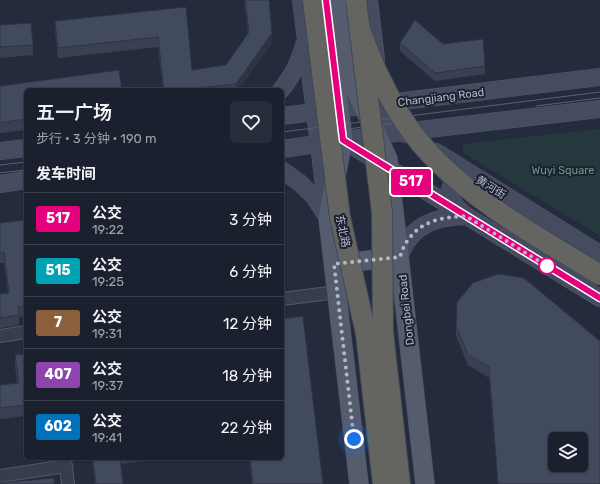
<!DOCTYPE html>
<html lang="zh">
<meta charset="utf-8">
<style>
:root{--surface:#1a202e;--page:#272d3a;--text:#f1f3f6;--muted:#9fa3aa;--line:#383e4a}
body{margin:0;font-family:Rubik,"Noto Sans SC",sans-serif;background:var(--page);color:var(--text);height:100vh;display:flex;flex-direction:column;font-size:15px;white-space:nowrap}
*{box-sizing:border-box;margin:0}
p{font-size:13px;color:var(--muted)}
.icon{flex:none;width:22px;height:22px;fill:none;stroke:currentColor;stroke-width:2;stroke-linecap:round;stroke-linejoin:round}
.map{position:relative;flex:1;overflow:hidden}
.details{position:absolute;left:24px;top:88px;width:260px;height:372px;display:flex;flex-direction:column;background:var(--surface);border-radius:6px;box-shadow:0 1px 3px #0004,0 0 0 1px var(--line)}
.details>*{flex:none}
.badge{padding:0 8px;border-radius:3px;font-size:14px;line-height:26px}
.tools{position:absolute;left:548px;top:432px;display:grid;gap:8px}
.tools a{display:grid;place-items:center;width:40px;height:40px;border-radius:6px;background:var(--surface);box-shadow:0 1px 3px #0004,0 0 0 1px var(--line);font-size:20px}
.you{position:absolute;width:20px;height:20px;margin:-10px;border:3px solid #fff;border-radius:50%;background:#1a73e8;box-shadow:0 0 0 6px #1a73e833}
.map>.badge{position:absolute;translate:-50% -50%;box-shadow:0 0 0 2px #fff}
h2{padding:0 12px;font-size:15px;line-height:36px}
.round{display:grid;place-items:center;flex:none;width:42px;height:42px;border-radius:6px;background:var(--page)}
.headline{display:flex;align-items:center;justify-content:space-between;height:68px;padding:0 12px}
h1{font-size:19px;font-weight:600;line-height:30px}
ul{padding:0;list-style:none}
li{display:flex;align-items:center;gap:12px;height:52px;padding:0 12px;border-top:1px solid var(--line)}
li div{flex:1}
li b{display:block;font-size:15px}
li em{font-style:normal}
li .badge{min-width:44px;font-weight:700;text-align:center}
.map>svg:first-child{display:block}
.green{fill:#25383e}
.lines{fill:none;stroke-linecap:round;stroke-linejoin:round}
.minor-casing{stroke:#525868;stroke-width:14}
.secondary-casing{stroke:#525868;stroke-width:18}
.primary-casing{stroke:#404656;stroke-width:20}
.trunk-casing{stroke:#424858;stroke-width:22}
.minor{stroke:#373d4d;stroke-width:12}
.secondary{stroke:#454c60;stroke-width:17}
.primary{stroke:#555c6d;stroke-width:19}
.trunk{stroke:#646460;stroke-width:20}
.tram{stroke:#596174;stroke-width:1}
.trunk-bridge-casing{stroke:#424858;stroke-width:22;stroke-linecap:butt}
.trunk-bridge{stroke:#646460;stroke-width:20}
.wall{fill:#394052}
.shaded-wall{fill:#2e3442}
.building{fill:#424a5f;stroke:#2e3442;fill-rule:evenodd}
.line-casing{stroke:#fff;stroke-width:9}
.line{stroke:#e6007e;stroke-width:6}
.walk{stroke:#b3b8c8;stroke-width:4;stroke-dasharray:0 7.2}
.stop-dot{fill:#fff;stroke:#e6007e;stroke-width:2}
.labels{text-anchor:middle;stroke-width:4;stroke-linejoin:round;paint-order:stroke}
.street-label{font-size:11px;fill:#b3b8c8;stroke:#1c2232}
.park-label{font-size:11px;fill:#699a7b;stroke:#1c2232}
</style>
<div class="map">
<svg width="600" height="484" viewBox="0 0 600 484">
<rect width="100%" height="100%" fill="#232b3d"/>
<path class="green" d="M600,129V236L463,153V144Z"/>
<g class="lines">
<g class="minor-casing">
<path id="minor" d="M282,299L337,292
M0,336L26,332
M65,459L68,484
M0,476L66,466"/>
</g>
<g class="secondary-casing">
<path id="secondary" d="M301,0L327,210
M369,0L376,59
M281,90C293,75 299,63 304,45
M282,116L600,77
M383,119L386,122L406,134
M343,140L600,298
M282,149L403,132L600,109
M0,151L26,148
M436,152L600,254
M282,170L300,183L315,198L326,215
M0,184L26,180
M462,212C457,208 451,201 450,193C449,183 460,177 469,178
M399,257C402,251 404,245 408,240C422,220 444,217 466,216"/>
</g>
<g class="primary-casing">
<path id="primary" d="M326,0L343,140L328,218L359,484
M344,0L355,89L388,159L425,484
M335,264L398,257"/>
</g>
<g class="trunk-casing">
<path id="trunk" d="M383,332L400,484
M366,334L383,484"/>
</g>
<use href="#minor" class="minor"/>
<use href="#secondary" class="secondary"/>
<use href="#primary" class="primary"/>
<use href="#trunk" class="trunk"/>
<path class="tram" d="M536,106L600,98
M282,132L600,92
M322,132L415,121
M0,165L26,162
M0,173L26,170"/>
<g class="trunk-bridge-casing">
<path id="trunk-bridge" d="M313,0L340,217L366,334
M356,0L382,212L383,332
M359,27C366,45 372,63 381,80C394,108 414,138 436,160C483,208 544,240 600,275"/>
</g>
<use href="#trunk-bridge" class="trunk-bridge"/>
</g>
<path class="wall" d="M244,0H269L272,43L238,90H163L158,47L58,58L55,31V21L186,7L192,70L226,65L248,33Z
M0,25L33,45V55L0,58Z
M400,43L443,44L485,66V74L435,81L400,51Z
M0,86L26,90V130L0,133Z
M26,220V316L19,317V325L0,328V294L8,293L4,263H0V223Z
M456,326L600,484H498L489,378L468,365L456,336Z
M26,354V416L0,419V385L17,383L15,366V355Z
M92,458H169L121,464L123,484H95Z
M249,458H282L323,484H252Z"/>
<path class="shaded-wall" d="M272,33V43L238,90H236V84Z"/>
<path class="building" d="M245,0H269L272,33L236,84L178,90H164L158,37L58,48L55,21L186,7L192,70L226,65L249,32Z
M415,20L443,44L483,39L485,66L435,73L400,43Z
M31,23L33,45L0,47V25Z
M119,70L122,90H26V119L0,123V86Z
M26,220V306L18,307L19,315L0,318V294L9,293L4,252L0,253V223Z
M498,274L524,278L600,341V484H498L489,367L468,355L456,326L457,302L473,283ZM555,439H581V465H555Z
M303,316L323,484H253L250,458H282V319Z
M26,354V405L0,408V385L19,383L15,355Z
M93,458H120L123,484H96Z
M54,478V484H0V483Z"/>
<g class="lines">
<g class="line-casing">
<path id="line" d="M326,0L343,140L600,298"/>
</g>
<use href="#line" class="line"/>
<path class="walk" d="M354,439L334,264L400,257C402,251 404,245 408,240C422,220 444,217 466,216L547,266"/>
</g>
<circle class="stop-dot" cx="547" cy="266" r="8"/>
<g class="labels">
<g class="street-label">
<text transform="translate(441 97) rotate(-7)" y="4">Changjiang Road</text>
<text transform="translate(491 187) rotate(32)" y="4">黄河街</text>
<text transform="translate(343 231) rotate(78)" y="4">东北路</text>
<text transform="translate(406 310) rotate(-96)" y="4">Dongbei Road</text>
</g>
<g class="park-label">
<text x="563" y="174">Wuyi Square</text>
</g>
</g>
</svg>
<div class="tools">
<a><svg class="icon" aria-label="layers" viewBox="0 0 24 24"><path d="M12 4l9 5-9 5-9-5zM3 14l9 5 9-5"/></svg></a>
</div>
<div class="you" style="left:354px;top:439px"></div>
<b class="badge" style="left:411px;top:182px;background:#e6007e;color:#fff">517</b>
<section class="details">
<div class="headline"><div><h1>五一广场</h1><p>步行 · 3 分钟 · 190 m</p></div><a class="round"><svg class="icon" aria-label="heart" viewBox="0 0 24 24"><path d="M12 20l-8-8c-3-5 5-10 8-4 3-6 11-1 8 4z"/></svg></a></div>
<h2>发车时间</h2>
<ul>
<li><span class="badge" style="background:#e6007e;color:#fff">517</span><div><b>公交</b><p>19:22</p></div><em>3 分钟</em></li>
<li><span class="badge" style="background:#00a3b4;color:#fff">515</span><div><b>公交</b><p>19:25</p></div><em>6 分钟</em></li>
<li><span class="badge" style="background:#8b5e3c;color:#fff">7</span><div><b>公交</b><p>19:31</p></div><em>12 分钟</em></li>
<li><span class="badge" style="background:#8e44ad;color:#fff">407</span><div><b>公交</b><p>19:37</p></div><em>18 分钟</em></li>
<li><span class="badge" style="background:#0072bc;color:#fff">602</span><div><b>公交</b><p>19:41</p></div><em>22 分钟</em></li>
</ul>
</section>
</div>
